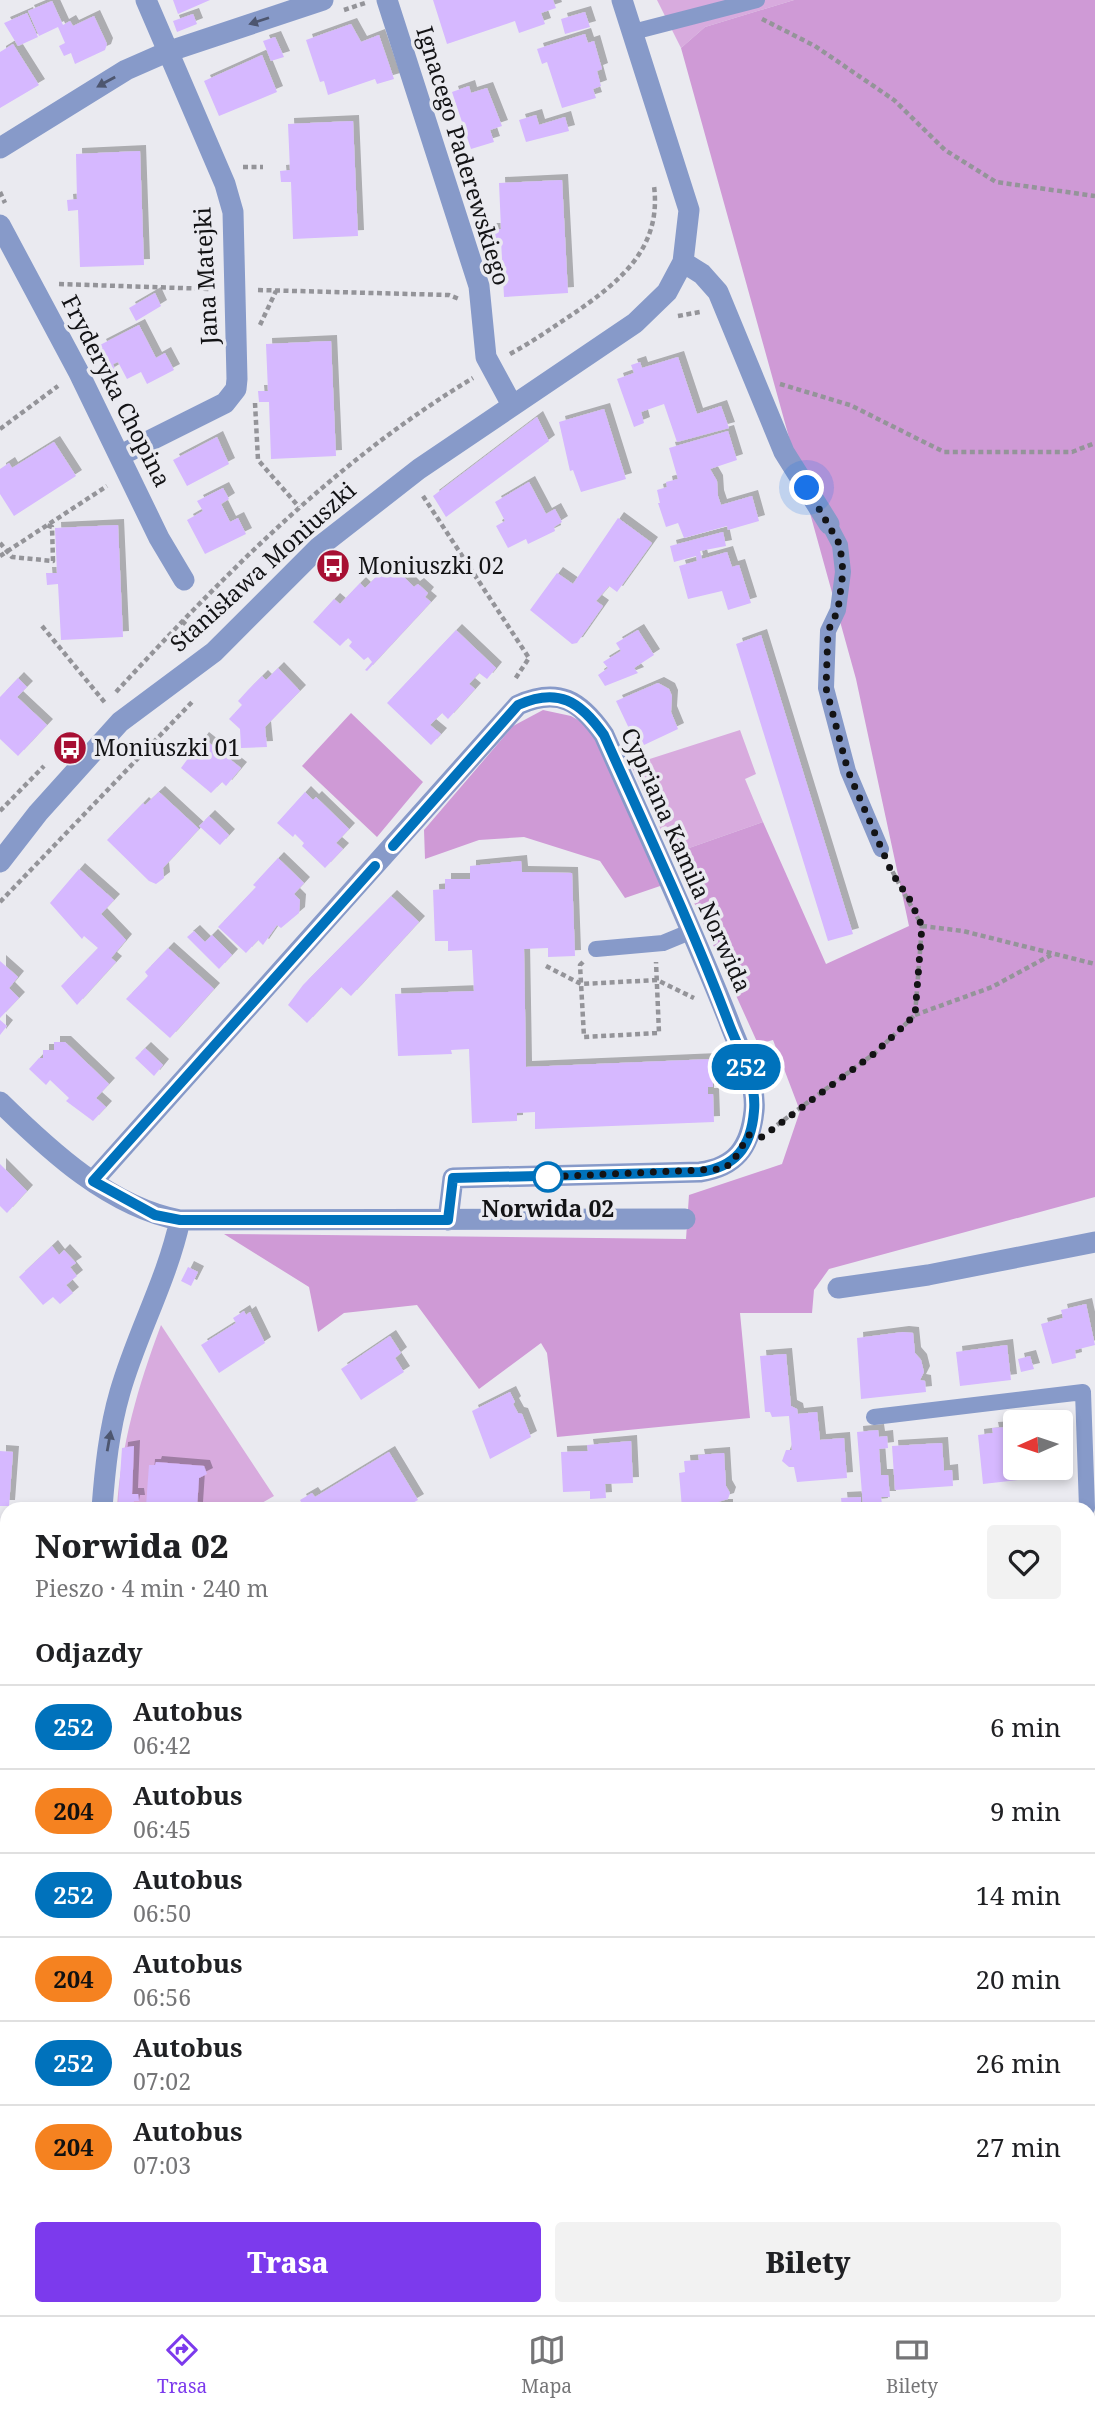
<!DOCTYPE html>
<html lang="pl">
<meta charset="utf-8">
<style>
:root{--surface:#fff;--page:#f2f2f2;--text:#202124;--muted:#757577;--line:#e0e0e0;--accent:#7c3aed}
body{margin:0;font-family:"Noto Serif",serif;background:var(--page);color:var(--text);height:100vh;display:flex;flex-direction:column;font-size:26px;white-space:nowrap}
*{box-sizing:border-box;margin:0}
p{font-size:23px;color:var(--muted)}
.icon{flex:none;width:38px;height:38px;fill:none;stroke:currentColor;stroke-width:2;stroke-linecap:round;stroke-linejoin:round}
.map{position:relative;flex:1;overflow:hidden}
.drawer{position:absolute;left:0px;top:1502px;width:1096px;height:814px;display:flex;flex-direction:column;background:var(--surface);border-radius:21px 21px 0 0;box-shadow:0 4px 10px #0003}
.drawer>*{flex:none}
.badge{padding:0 14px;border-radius:23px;font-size:24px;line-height:46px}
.needle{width:46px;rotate:267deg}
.fabs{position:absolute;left:1003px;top:1410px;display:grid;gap:14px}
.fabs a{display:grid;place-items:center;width:70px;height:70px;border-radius:7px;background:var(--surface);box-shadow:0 4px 10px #0003;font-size:35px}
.you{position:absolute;width:35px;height:35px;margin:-18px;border:5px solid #fff;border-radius:50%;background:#1a73e8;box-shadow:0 0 0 10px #1a73e833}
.map>.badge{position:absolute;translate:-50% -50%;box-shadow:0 0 0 4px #fff}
h2{padding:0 35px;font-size:26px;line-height:63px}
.round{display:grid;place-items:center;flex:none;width:74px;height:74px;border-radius:7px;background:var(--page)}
.headline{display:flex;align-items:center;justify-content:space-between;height:119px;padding:0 35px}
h1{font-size:33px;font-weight:800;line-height:52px}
.cta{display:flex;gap:14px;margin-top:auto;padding:14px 35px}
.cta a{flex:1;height:80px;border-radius:7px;background:var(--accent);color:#fff;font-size:28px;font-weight:800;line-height:80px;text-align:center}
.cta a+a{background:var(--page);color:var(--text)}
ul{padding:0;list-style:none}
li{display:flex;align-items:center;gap:21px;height:84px;padding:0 35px;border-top:2px solid var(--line)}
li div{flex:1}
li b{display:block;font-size:26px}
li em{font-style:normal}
li .badge{min-width:77px;font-weight:700;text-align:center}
.tab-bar{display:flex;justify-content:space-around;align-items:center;height:98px;border-top:2px solid var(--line);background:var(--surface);font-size:19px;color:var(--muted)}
.tab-bar a{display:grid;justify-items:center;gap:4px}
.tab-bar .selected{color:var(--accent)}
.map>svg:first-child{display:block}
.green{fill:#d8abde}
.forest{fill:#cf9ad6}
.building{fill:#d6b8ff;filter:url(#shadow)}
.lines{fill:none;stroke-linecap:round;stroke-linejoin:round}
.path{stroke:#949499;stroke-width:4.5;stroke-dasharray:5 3.5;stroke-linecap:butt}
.lane{stroke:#879ac9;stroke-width:16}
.street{stroke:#879ac9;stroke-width:21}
.secondary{stroke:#5872b6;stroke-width:21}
.oneway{fill:#4d566f}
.line-casing{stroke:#fff;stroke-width:16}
.line{stroke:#0072bc;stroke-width:10}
.walk{stroke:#131315;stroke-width:7;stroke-dasharray:0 12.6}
.stop-dot{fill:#fff;stroke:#0072bc;stroke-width:3.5}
.labels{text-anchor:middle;stroke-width:7;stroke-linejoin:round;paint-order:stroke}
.street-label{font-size:23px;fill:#131315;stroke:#eaeaf0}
.poi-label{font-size:23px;fill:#131315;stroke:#eaeaf0;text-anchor:start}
.stop-label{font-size:23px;font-weight:bold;fill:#131315;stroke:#eaeaf0}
</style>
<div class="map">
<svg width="1095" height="2315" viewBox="0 0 1095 2315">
<defs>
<filter id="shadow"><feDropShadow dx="6" dy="-6" stdDeviation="0" flood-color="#0004"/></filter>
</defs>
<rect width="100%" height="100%" fill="#eaeaf0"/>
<path class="green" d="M657,0H794L705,27L681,48Z
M740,730L756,774L745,779L763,822L672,854L631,765Z
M161,1325L274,1496L253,1508H117C121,1445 138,1386 161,1325Z"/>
<path class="forest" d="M794,0H1095V1197L829,1269L814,1290L812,1313H740L750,1418L557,1437L547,1353L541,1343L479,1389L417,1305L344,1313L318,1332L309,1287L224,1234L686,1239L689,1195L782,1164L800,1111L773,1040L758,1044L672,854L763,822L826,964L909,926L856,679L681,48L705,27Z
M543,710L571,716L589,726L663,885L625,898L600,861L524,837L479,840L425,859L424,830L513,726Z
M351,713L423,782L377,837L302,766Z
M7,1757V2044L0,2039V1790Z"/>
<path class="building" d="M173,0H210L178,14Z
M433,0H553L556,8L541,13L545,24L519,33L515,21L447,44Z
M52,1L63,25L70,21L73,26L94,16L107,44L105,50L75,64L71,53L64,56L59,46L65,43L58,27L39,36L28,11Z
M585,12L590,27L565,34L561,19Z
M27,13L38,37L18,46L4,23Z
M193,14L197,24L177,32L173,21Z
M351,24L361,42L379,35L394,79L377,84L375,79L328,95L324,81L320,82L306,40Z
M585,34L588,43L594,41L602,69L597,71L601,86L593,89L596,98L562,108L547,62L542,64L537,49Z
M275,37L284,57L271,61L263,41Z
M13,44L39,85L0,108V52Z
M262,55L277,92L219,116L204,81Z
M469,86L471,93L487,88L502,126L490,130L494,142L471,149L452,92Z
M536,115L539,125L565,117L569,131L526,142L519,120Z
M353,121L358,236L293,239L291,182H281L280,171L290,170L288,124Z
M140,151L144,265L80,267L78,210L68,211L67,200L77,199L76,154Z
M562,180L568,293L504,297L501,240L491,241L490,229H501L499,183Z
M155,293L161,306L136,321L129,308Z
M139,325L156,358L165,353L174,370L147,384L141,372L127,379L118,362L113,364L115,369L107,374L100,361L106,357L100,345Z
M331,341L336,456L271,459L269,402H259L258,391H268L266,344Z
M678,357L697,414L721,406L729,428L677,442L664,404L641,412L644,423L634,427L617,379L634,373L631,365L640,362L642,368Z
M604,409L626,479L581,492L573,470L570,471L559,422Z
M537,417L549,441L446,517L433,496Z
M728,431L737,460L710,469L717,481L718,496L721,505L752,496L759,521L728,530L727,526L684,538L678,523L666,527L658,503H660L657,490L667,487L666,482L678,479L669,448Z
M217,437L229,464L187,486L173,460Z
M54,442L76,476L14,516L0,494V469L9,463L12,468Z
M529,482L546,514L555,509L562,522L554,527L555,531L528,544L526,539L508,548L496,526L505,521L495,502Z
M223,488L229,499L221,504L230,522L238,518L246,534L205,554L187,520L203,511L197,501Z
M618,518L652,543L617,592L609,586L596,601L603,606L577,643L572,644L530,610L557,573L573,584Z
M118,525L123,637L61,640L58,584L47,585L46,573H57L55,528Z
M723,532L726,546L700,551L702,559L727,552L732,567L739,565L751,603L728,610L722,591L688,599L679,566L697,561L696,556L674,562L670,546Z
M381,565H397V570L414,587L418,584L428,593L425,597L431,602L367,671L365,670L372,662L368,657L364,660L349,646L352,642L348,638L340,646L313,622L334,599L340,604L360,583L365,588L381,572Z
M456,630L496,668L487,679L479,673L469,684L475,689L448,719L442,713L430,725L441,734L431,745L387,703Z
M638,630L654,655L634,668L638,673L605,686L598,675L608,668L603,662L621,651L616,643Z
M761,635L853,934L828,941L736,644Z
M278,668L300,691L265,727L267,747L241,748L240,729L229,719L242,705L238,701L248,690L262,676L266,680Z
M18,678L27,687L17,697L47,725L18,756L0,739V697Z
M658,683L669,689L672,696L671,712L678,729L644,745L640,736L634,739L616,701Z
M203,738L241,768L226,786L222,782L211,793L181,768Z
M159,792L199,829L163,868L164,878L156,884L149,881L107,840L143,803L145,805Z
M305,792L313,800L316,797L349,829L336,843L343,849L325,868L302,846L304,843L295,834L293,837L277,823Z
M209,816L229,835L220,845L199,826Z
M278,858L304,883L294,894L300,900L299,913L281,928L277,925L263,945L258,940L246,953L218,927L256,887L253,885Z
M521,861L522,872L572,873L575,956L548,957V948L524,949L526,1067L712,1059L713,1087H708V1094H713L714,1122L535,1129V1112L517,1113V1121L472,1123L469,1049L451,1050L452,1054L398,1056L395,994L474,991L472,950L448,951V941H435L433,890L445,889V879H470V866Z
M79,869L114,900L101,914L126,940L111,958L116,962L77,1005L61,986L98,948L84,936L82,939L50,903Z
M391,896L419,922L351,996L341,987L307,1023L288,1005L303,985Z
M194,931L205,942L212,935L232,955L219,969L187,937Z
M168,948L214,989L170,1038L126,999L148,976L145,972Z
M0,961L18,977L9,988L19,998L0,1018Z
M0,1020L7,1026L0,1035Z
M54,1042H65L109,1084L96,1098L106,1107L93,1121L66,1101L69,1098L50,1080L46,1085L29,1069L39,1058H43V1050H54Z
M145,1048L163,1065L154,1076L135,1058Z
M0,1164L27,1191L7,1213L0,1206Z
M52,1246L59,1255L64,1250L76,1263L70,1267L77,1276L66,1285L73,1293L60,1304L53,1297L43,1305L19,1277Z
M188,1267L198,1272L191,1286L181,1281Z
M1086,1304L1095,1345L1075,1350L1076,1358L1052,1364L1041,1324L1063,1318L1061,1310Z
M244,1311L246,1315L250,1312L265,1343L219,1373L201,1345L236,1323L233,1318Z
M903,1332L913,1333L915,1353L921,1360L924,1372L920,1380L925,1381L926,1392L861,1399L857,1338Z
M390,1336L401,1353L395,1358L404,1372L361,1400L341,1369Z
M1007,1345L1011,1380L960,1386L956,1352Z
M786,1354L791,1406L797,1409L798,1414L817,1412L820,1440L844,1438L847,1478L797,1482L794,1467H789L782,1461L786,1450H792L789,1416L772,1417L770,1412H765L760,1356Z
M1030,1356L1034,1369L1021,1372L1018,1359Z
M510,1392L515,1402L513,1404L518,1413L522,1414L531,1437L490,1459L472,1411Z
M1009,1427L1010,1433H1013L1018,1480L983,1484L978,1435L993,1433L992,1428Z
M878,1430L879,1437L887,1436L888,1448L879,1449L881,1475H888L890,1497H881L882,1504L863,1506L857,1432Z
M631,1441L633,1483L605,1484L606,1498L590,1499V1491L563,1492L561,1452L588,1451L587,1445Z
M942,1443L944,1471L952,1470L953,1486L895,1490L892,1446Z
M134,1446L132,1494H138L139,1501H134L133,1506H118L122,1448Z
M0,1451L13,1452L9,1506H0Z
M389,1452L418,1500L404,1508H296L302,1504L300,1500L312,1493L315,1497Z
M724,1453L726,1486L730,1493L728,1499L718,1502V1505H727V1508H682L679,1473L685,1472L684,1461L699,1460L698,1455Z
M156,1462L204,1466L207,1474L199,1478L197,1508L146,1506L149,1465H155Z
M861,1497V1508H842L841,1498Z
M1088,1866H1095V1914L1088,1913Z
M1088,1970L1095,1971V2017H1088Z
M1088,2146L1095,2147V2187L1088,2186Z
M0,2264L7,2265V2308H203L202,2315L34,2311V2315H0Z
M217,2308H272V2315H217Z
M337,2308H396L394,2315H356Z
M462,2308H491L488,2315H460Z
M1024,2308H1080L1079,2315H1053Z"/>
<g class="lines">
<path class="path" d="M344,10L365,3
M762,19L815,46L894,100L945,150L996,182L1095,196
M243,167H263
M0,192L5,203
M59,284L211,289
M258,290L449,295L459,299
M678,316L700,312
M260,325L276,291
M510,354C532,342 552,328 573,314C619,282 662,249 654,186
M780,384L850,405L944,452H1072L1095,443
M255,403L258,460L299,507
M0,429L58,386
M423,496L529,658L515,679
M0,543L12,557L53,561L52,527L46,525
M0,556L107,486
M182,621L197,635
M42,626L106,704
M116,692C224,575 335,461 473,378
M0,811L44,766
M0,902L193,701
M922,926L963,931L1095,964
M583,962L580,965L584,1037L659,1033L656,962
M546,966L581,984L657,980L694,998
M915,1015L992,987L1051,955
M777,1125L875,1053L915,1015L922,926L890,867
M0,2255H7"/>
<path class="lane" d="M633,32L757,0
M829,524L840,545L843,572L838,610L828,631L826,688L848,771L881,849
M596,949L663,943L692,931
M874,1417L1083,1392L1087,1508
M1088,1581L1090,1657"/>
<path class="street" d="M387,0L479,286L486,357L512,405
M0,148L126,70L167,52L323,0
M0,225L78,371L159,538L184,580
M683,262L702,274L718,292L784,452L829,524
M121,455L225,403L236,389L237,379L233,212L225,184L146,0
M0,862L38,813L120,722L214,652L319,547L419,469L635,323L667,292L683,262L689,210L622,0
M0,1102C50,1151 110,1207 180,1220L685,1219
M93,1181L518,705C558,687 580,700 604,735C646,830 690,923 728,1019C738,1047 757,1081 754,1111C750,1148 735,1167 700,1172L453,1178L448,1220
M838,1288L928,1275L1095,1242
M102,1508C105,1469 109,1430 120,1392C137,1333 167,1280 180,1220
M1088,1657H1095
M1088,1948H1095
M438,2315L441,2308"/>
<path class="secondary" d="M0,2069L7,2074
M1088,2246L1095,2248"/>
</g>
<defs><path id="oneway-solid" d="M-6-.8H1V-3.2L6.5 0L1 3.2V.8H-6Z" transform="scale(1.75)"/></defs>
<g class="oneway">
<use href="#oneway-solid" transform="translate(259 21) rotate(162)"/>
<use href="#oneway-solid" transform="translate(106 82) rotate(151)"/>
<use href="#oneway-solid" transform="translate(109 1441) rotate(-80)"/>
</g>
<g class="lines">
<g class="line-casing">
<path id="line" d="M375,866L93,1181L155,1215L180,1220H448L453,1178L700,1172C735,1167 751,1148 754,1111C757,1082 739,1050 729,1024C692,926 647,831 604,735C580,701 558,687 518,705L393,846"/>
</g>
<use href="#line" class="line"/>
<path class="walk" d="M548,1177H544L722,1169L732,1163L749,1135L762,1137L875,1053L915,1015L922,926L910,900L892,873L848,771L826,688L828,631L838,610L843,572L840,545L807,488"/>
</g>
<defs>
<g id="bus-disc" transform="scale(1.75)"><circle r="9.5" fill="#a70f33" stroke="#eaeaf0"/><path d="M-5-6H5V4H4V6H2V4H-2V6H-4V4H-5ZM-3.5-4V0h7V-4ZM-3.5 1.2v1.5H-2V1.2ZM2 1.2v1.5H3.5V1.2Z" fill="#fff"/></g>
</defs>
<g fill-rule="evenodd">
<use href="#bus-disc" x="333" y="566"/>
<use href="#bus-disc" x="70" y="748"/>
</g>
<circle class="stop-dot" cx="548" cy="1177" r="14"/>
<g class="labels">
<g class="street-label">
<text transform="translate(463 156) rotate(73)" y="8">Ignacego Paderewskiego</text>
<text transform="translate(206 276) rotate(-93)" y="8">Jana Matejki</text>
<text transform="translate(116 391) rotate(63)" y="8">Fryderyka Chopina</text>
<text transform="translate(263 567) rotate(-42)" y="8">Stanisława Moniuszki</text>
<text transform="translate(686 860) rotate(66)" y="8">Cypriana Kamila Norwida</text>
</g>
<g class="poi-label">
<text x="358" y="574">Moniuszki 02</text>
<text x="94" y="756">Moniuszki 01</text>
</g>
<g class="stop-label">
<text x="548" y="1217">Norwida 02</text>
</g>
</g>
</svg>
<div class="fabs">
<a><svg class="needle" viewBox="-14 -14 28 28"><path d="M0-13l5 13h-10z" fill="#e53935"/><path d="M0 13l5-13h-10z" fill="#757577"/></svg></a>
</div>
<div class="you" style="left:807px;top:488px"></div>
<b class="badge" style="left:746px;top:1067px;background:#0072bc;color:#fff">252</b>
<section class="drawer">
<div class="headline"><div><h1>Norwida 02</h1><p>Pieszo · 4 min · 240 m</p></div><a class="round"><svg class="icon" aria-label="heart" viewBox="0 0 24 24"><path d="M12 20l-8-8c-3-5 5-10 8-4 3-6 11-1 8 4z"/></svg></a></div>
<h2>Odjazdy</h2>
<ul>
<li><span class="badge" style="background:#0072bc;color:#fff">252</span><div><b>Autobus</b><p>06:42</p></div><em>6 min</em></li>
<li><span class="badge" style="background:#f58220;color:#111">204</span><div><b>Autobus</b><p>06:45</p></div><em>9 min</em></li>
<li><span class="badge" style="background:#0072bc;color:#fff">252</span><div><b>Autobus</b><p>06:50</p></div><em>14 min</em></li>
<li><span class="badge" style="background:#f58220;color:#111">204</span><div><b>Autobus</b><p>06:56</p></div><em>20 min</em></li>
<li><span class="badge" style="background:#0072bc;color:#fff">252</span><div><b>Autobus</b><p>07:02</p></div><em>26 min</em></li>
<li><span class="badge" style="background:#f58220;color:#111">204</span><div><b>Autobus</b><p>07:03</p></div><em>27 min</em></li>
</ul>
<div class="cta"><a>Trasa</a><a>Bilety</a></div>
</section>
</div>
<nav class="tab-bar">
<a class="selected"><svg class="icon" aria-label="directions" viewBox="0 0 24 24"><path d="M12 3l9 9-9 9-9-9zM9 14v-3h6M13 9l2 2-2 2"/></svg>Trasa</a>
<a><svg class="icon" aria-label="map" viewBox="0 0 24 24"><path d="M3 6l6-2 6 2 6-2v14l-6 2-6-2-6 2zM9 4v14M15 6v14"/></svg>Mapa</a>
<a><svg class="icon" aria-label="tickets" viewBox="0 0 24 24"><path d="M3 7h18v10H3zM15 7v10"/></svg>Bilety</a>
</nav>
